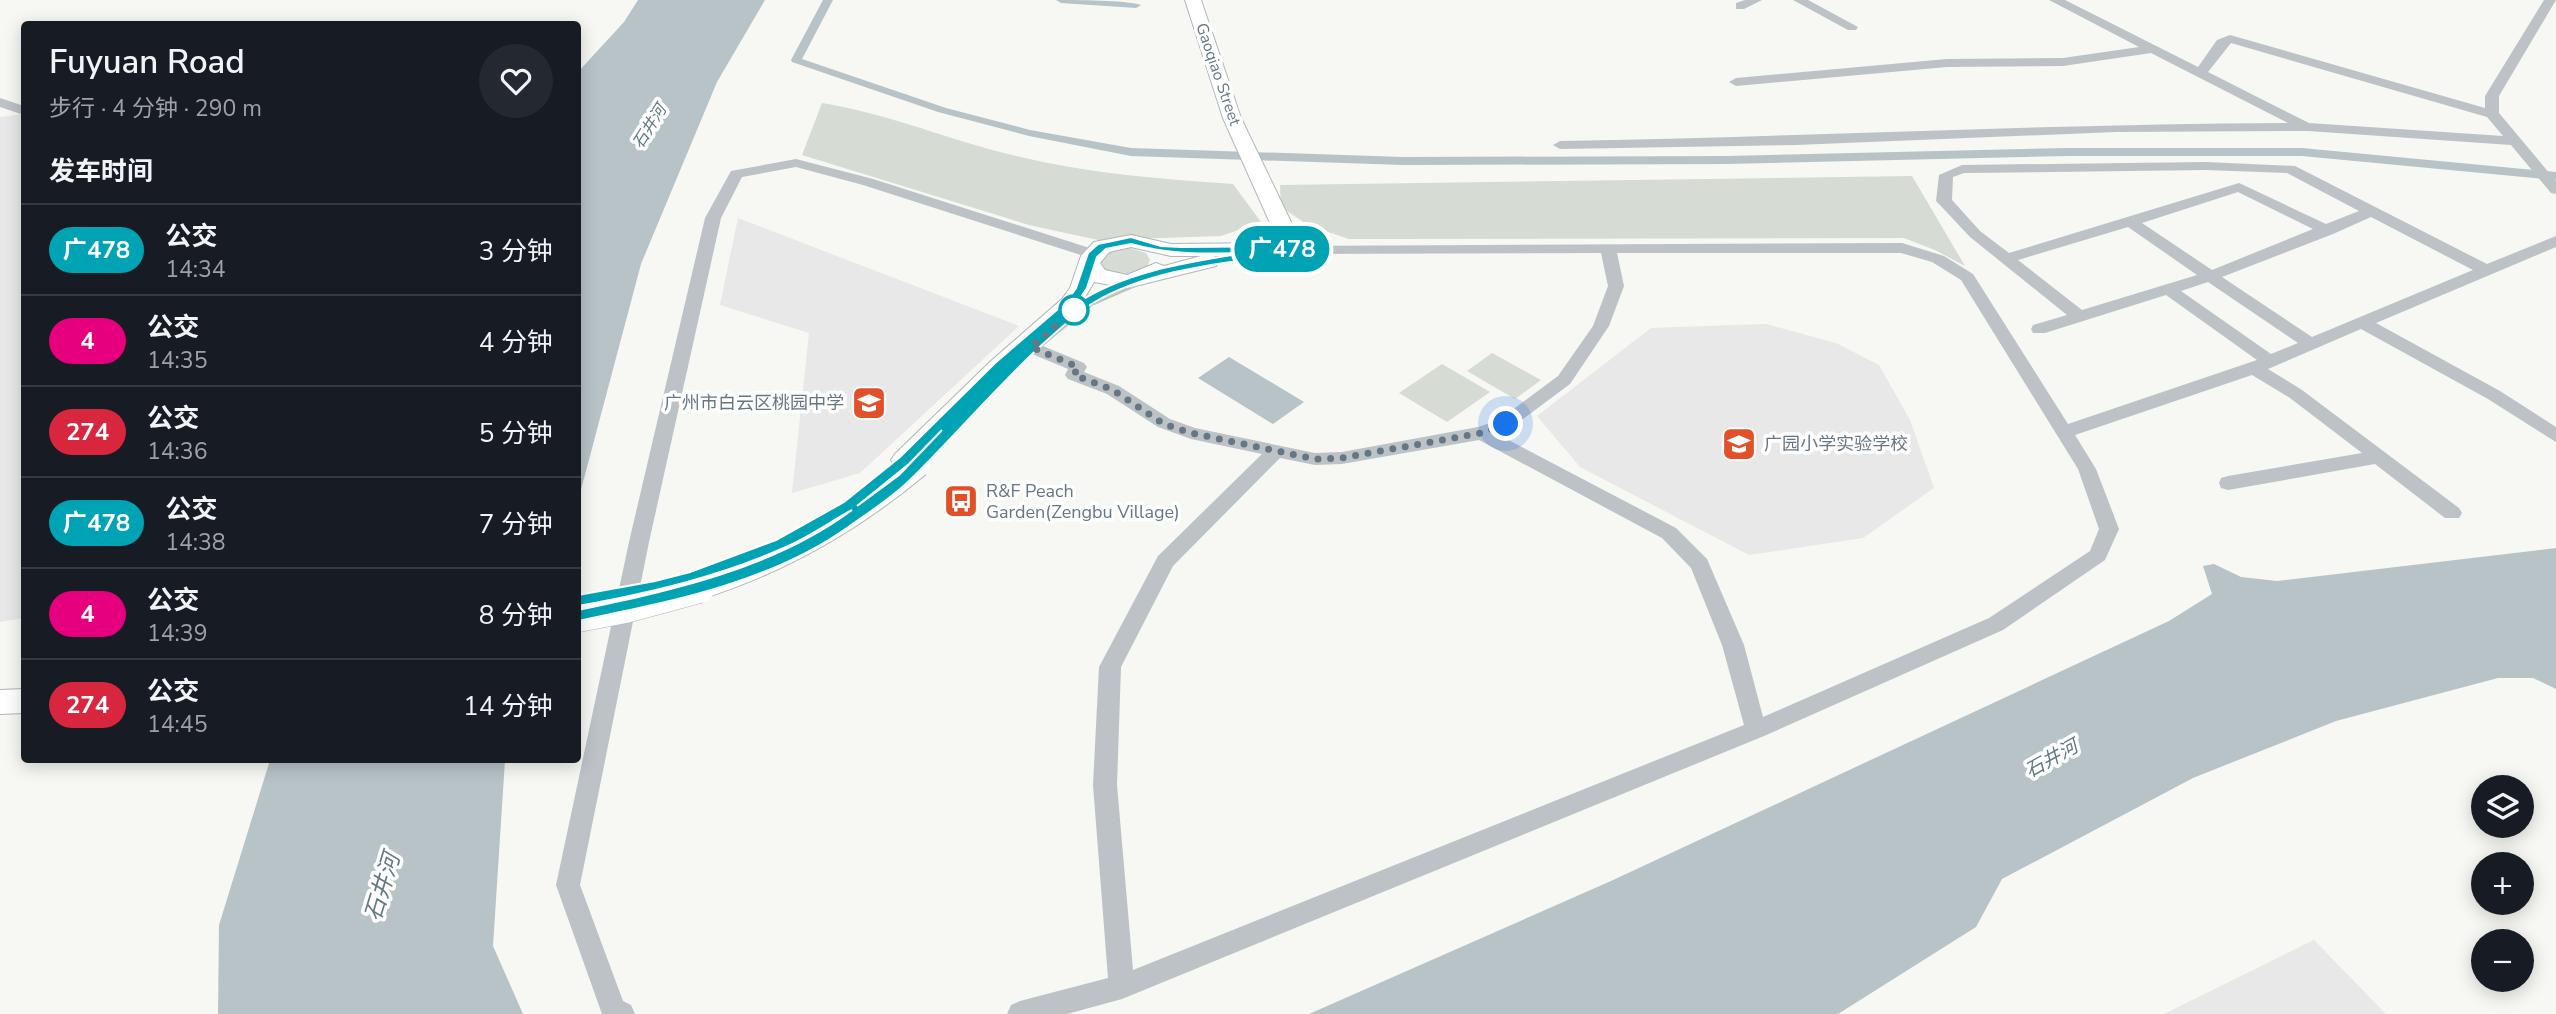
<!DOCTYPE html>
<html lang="zh">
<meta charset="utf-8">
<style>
:root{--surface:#171b24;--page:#242831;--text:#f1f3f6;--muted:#9ea1a6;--line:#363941}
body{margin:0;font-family:"Nunito Sans","Noto Sans SC",sans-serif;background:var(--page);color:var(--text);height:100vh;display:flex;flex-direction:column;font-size:26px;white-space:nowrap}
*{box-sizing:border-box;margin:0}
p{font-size:23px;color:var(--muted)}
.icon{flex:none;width:38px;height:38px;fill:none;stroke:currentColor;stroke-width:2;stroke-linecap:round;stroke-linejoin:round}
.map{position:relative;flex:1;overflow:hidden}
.sheet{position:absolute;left:21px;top:21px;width:560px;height:742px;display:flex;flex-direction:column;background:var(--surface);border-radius:7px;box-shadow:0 4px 18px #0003}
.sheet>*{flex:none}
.badge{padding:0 14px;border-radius:23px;font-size:24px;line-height:46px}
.tools{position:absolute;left:2471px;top:775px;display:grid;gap:14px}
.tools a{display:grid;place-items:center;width:63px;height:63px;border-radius:50%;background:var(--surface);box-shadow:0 4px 18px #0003;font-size:35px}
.you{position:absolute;width:35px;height:35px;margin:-18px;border:5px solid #fff;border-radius:50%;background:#1a73e8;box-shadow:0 0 0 10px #1a73e833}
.map>.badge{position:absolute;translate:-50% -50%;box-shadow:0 0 0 4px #fff}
h2{padding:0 28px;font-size:26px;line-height:63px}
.round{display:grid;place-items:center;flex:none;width:74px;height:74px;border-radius:37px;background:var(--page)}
.overview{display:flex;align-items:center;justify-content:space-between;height:119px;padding:0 28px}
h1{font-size:33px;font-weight:600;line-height:52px}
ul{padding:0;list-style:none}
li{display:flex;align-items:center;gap:21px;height:91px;padding:0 28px;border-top:2px solid var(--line)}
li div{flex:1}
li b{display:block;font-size:26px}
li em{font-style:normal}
li .badge{min-width:77px;font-weight:700;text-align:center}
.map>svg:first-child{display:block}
.built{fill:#e7e8e7}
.green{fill:#d6dbd3}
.water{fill:#b7c3c7}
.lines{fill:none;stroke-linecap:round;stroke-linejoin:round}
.canal{fill:#b7c3c7;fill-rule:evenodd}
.secondary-casing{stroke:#b0b6ba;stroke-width:2}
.street{fill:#bdc2c6;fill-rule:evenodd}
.secondary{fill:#fff;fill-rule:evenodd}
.secondary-bridge-far1-casing{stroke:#b0b6ba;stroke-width:26;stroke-linecap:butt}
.secondary-bridge-casing{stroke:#b0b6ba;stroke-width:33;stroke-linecap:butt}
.secondary-bridge-far1{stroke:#fff;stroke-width:24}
.secondary-bridge{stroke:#fff;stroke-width:32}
.line{fill:#00a3b4;stroke:#fff;stroke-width:2;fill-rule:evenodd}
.walk{stroke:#667784;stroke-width:7;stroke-dasharray:0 12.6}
.stop-dot{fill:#fff;stroke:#00a3b4;stroke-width:3.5}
.labels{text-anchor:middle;stroke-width:7;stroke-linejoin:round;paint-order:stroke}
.far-street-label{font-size:16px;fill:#667784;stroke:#fff}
.far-water-label{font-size:16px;font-style:italic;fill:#627980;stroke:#fff}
.poi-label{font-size:18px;fill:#667784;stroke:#fff;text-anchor:start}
.water-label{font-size:19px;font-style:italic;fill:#627980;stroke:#fff}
.near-water-label{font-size:23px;font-style:italic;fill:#627980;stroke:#fff}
</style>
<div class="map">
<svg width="2556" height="1014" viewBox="0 0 2556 1014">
<rect width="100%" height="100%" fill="#f7f7f3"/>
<path class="built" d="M24,114V618L0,622V117Z
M738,218L1019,326L860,473L792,493L809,333L720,305Z
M1766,324L1836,343L1879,365L1910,420L1934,488L1863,538L1749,555L1580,467L1537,416L1651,328Z
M2314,940L2386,1014H2164Z"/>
<path class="green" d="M822,103C883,113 937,135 996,151C1074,172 1153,179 1233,184L1261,222L1221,236L1098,240L1029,225L802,155Z
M1912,176L1965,266L1935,250L1904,238L1349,239L1308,225L1281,207L1280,185Z
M1127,247L1146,253L1150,260L1147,267L1125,276L1105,271L1100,260L1109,251Z
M1492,353L1541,380L1515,399L1467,371Z
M1442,364L1490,392L1447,422L1399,393Z"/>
<path class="water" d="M638,0H765L717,82L641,264L578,501V72L624,22Z
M1229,357L1304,402L1273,424L1198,378Z
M2556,548V689L2533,678H2498L2336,721L2193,778L2002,879L1976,927L1838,1014H1309L1611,881L2169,621L2212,594L2203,566L2214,564L2241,577L2277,581Z
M270,760H505L493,946L523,1014H218L219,925Z"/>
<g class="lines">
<path class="canal" d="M823,0H833L802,59L946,108L1030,130L1131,148L1403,157L1727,156L2067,148H2302L2556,172V180L2302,156H2067L1727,164L1403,165L1131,156L1029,136L938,112L792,62L791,60Z
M1056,0C1076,0 1125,0 1141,5L1136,8L1061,3Z"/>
<g class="secondary-casing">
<path id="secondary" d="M1185,0H1201L1241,118L1304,249L1301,254L1293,255L1214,256L1219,261L1216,266L1127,288L1094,282L1078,309L1007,371L913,466L904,469L895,466L891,460L895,454L991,361L1062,299L1070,288L1081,256L1094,242L1131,235L1171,244L1279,243L1223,118ZM1131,247L1171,256H1201L1164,266L1156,263L1127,275L1105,270L1100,263L1109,252Z
M24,689V713L0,714V690Z"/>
</g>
<path class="street" d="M1745,0H1762L1744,9H1736V3Z
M1793,0H1808L1858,27L1856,30H1848Z
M2049,0H2065L2198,67L2217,40L2230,35L2485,108V96L2544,0H2556L2499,96V113L2556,181V194L2551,193L2511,145L2308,131L2116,132L1796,145L1560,149L1553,145L1560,141C1803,137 2045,124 2288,123L2151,53L2063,66L1947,67L1736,86L1729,82L1736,78L1947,59L2063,58L2139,47ZM2231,43L2487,117L2503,136L2309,123L2208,72Z
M0,98L24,106V115L0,107Z
M796,159L873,179L1099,251L1101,254L1099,257H1087L863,185L796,167L742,177L721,218L649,542L580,885L623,1001L631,1005L635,1014H602L556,885L629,542L705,218L731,171Z
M2206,162L2295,166L2487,264L2556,236V247L2376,323L2500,391L2556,427V442L2488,399L2361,329L2268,369L2302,390L2459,508L2462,513L2459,518H2445L2375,464L2228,490L2221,488L2219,483L2221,478L2228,476L2362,453L2290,398L2252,375L2075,435L2096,469L2119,529L2105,560L2003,630L1764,736L1122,999L1067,1014H1007L1011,1005L1020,1001L1108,978L1093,785L1099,667L1158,556L1262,454L1191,439L1158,427L1107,394L1068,379L1065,375L1068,369L1025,351L1022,347L1025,343L1080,298L1135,276H1147L1149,279L1147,282L1092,306L1043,346L1084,363L1087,367L1084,372L1119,386L1170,419L1195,428L1315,453L1342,452L1478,427L1499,420L1558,376L1593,326L1608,286L1601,253L1293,254L1285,249L1287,246L1902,243L1944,256L1973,274L2068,424L2257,360L2166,295L2045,333H2033L2031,329L2033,325L2067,315L1970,237L1939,204L1936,201L1939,175L1962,165ZM2206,170L2287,173L2359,211L2326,224L2239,183L2009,253L1980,231L1952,200L1953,177L1964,173ZM2238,192L2313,229L2212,270L2142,223ZM2371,217L2473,270L2312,337L2222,277L2333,234ZM2128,227L2197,275L2082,310L2018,260ZM1617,253H1901L1932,262L1961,280L2078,469L2099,529L2090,551L1989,618L1763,717L1744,645L1707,559L1676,528L1497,434L1511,428L1570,384L1609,326L1624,286ZM2208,282L2298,343L2271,354L2181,291ZM1479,440L1662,538L1691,568L1722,645L1744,725L1133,970L1117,785L1121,667L1173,566L1280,458L1315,465L1342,464Z"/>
<use href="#secondary" class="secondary"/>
<g class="secondary-bridge-far1-casing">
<path id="secondary-bridge-far1" d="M693,589C778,563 850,522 918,465"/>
</g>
<g class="secondary-bridge-casing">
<path id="secondary-bridge" d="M578,616L625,607L699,587"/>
</g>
<use href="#secondary-bridge-far1" class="secondary-bridge-far1"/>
<use href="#secondary-bridge" class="secondary-bridge"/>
</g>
<path class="line" d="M1131,237L1161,246L1181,247L1293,246L1298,249L1293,253C1227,263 1152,268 1093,303C1075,314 1060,329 1044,343C997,386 956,435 910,480C892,498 868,513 847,528C769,583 669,602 578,621L572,619L570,616L572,612L578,610C673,590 772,569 852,510C830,522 809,537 786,547C719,577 649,593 578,606L570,600L578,595L655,581L690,572L776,540L844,502L900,457L995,363L1066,302L1076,288L1088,253L1098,244ZM1131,244C1169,255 1205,254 1244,253C1188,262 1126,271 1077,303L1087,288L1097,257L1106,249ZM942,430L899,475L857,506L909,464Z"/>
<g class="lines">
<path class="walk" d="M1074,310L1031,347L1078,367L1074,375L1113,390L1164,424L1191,433L1315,459L1342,458L1481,433L1506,424"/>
</g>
<defs>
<g id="school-square" transform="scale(1.75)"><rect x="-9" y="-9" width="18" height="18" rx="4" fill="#e15029" stroke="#fff"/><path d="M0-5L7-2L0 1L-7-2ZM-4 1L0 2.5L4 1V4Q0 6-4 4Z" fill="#fff"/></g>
<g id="bus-square" transform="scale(1.75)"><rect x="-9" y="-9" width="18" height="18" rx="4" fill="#e15029" stroke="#fff"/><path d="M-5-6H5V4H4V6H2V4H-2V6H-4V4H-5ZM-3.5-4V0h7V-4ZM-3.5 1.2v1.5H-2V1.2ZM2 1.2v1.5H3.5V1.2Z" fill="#fff"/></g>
</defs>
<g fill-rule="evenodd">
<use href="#school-square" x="869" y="403"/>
<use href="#school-square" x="1739" y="444"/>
<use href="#bus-square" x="961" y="501"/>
</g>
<circle class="stop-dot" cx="1074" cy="310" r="14"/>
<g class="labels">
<g class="far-street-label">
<text transform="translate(1219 74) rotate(71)" y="6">Gaoqiao Street</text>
</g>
<g class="far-water-label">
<text transform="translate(649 126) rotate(-58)" y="6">石井河</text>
</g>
<g class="poi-label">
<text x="844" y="409" text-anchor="end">广州市白云区桃园中学</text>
<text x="1764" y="450">广园小学实验学校</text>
<text x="986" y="497">R&amp;F Peach<tspan x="986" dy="21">Garden(Zengbu Village)</tspan></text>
</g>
<g class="water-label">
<text transform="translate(2051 758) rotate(-29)" y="7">石井河</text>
</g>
<g class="near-water-label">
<text transform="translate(382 887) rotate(-73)" y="8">石井河</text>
</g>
</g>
</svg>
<div class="tools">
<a><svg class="icon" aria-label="layers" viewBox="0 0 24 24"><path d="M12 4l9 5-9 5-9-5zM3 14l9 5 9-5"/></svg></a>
<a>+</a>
<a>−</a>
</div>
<div class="you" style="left:1506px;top:424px"></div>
<b class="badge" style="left:1282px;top:249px;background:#00a3b4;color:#fff">广478</b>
<section class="sheet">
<div class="overview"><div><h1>Fuyuan Road</h1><p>步行 · 4 分钟 · 290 m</p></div><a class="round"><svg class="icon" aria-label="heart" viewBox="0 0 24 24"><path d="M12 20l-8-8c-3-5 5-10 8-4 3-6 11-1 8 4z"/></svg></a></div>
<h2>发车时间</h2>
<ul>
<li><span class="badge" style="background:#00a3b4;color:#fff">广478</span><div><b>公交</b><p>14:34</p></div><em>3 分钟</em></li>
<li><span class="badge" style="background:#e6007e;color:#fff">4</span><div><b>公交</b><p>14:35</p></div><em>4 分钟</em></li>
<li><span class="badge" style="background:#d7263d;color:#fff">274</span><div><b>公交</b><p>14:36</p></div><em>5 分钟</em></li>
<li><span class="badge" style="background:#00a3b4;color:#fff">广478</span><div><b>公交</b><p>14:38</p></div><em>7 分钟</em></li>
<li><span class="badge" style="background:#e6007e;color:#fff">4</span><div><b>公交</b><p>14:39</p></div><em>8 分钟</em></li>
<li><span class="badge" style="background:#d7263d;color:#fff">274</span><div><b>公交</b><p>14:45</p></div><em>14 分钟</em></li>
</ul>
</section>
</div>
